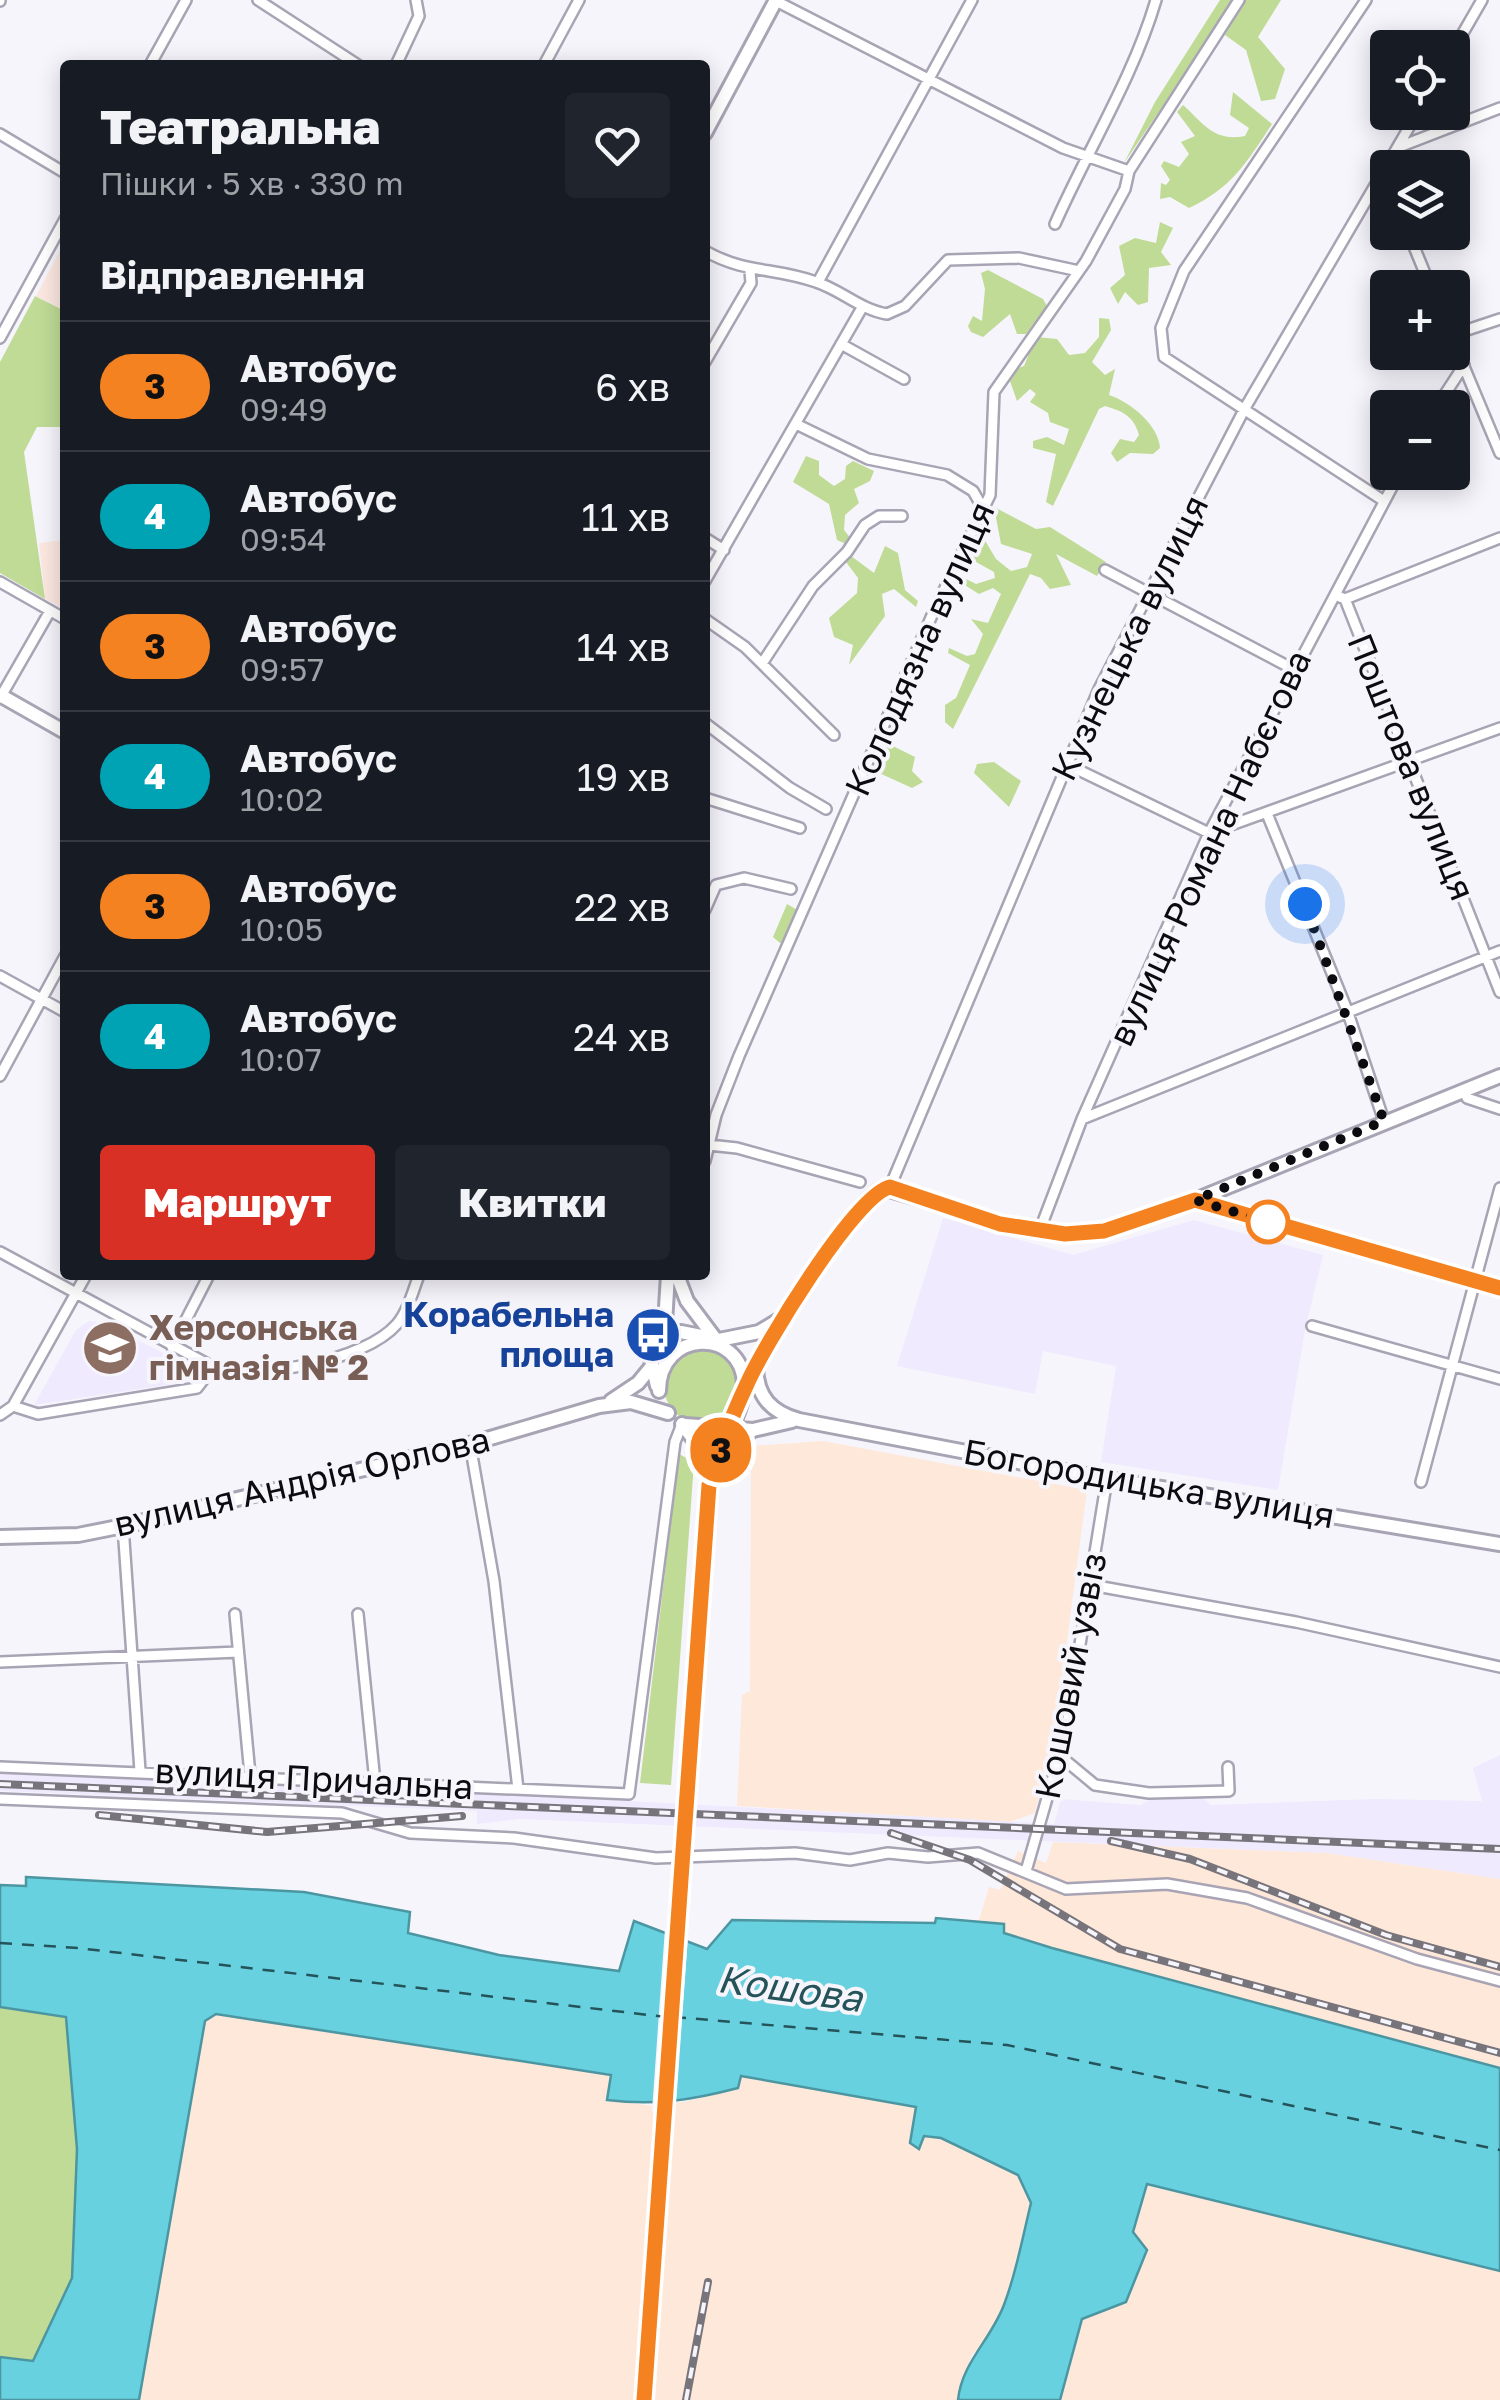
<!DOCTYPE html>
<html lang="uk">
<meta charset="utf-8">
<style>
:root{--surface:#171b24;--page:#20242c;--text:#f1f3f6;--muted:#9ea1a6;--line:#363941;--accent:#d93025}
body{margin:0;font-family:"Golos Text",sans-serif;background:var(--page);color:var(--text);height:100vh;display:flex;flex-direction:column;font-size:38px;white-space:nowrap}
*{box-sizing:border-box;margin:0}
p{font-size:32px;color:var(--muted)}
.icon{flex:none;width:55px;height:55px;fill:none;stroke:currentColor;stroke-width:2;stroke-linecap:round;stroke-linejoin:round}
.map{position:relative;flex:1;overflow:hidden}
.details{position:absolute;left:60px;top:60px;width:650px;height:1220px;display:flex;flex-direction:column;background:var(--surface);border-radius:10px;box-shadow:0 5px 25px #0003}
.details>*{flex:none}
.badge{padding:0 20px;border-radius:32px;font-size:35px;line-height:65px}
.fabs{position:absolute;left:1370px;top:30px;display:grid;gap:20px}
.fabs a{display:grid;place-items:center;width:100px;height:100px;border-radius:10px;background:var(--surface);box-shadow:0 5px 25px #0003;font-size:50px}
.you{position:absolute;width:50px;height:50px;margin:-25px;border:8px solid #fff;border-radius:50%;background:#1a73e8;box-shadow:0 0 0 15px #1a73e833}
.map>.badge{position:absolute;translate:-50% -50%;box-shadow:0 0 0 5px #fff}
h2{padding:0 40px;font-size:38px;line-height:90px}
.round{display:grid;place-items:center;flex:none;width:105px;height:105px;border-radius:10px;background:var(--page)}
.overview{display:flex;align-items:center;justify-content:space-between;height:170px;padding:0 40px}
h1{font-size:48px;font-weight:800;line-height:75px}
.action{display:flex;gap:20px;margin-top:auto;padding:20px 40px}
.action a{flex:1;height:115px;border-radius:10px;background:var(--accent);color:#fff;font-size:40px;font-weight:800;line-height:115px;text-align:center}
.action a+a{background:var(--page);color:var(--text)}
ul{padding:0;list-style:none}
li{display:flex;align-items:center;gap:30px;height:130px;padding:0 40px;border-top:2px solid var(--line)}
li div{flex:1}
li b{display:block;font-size:38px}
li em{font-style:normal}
li .badge{min-width:110px;font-weight:700;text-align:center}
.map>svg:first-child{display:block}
.commercial{fill:#fce8e1}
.industrial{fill:#fee8da}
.built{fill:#efeafe}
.green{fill:#bfdb96}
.water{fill:#67d1e0;stroke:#4c96a2;stroke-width:2.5}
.pier{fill:#f7f5fc}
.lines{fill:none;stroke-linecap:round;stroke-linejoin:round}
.ferry{stroke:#24535a;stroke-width:2.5;stroke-dasharray:12 10;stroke-linecap:butt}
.street-casing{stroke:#a8a4b4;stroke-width:14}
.secondary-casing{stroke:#a8a4b4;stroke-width:18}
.street{stroke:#fff;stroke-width:9}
.secondary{stroke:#fff;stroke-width:12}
.rail-casing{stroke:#77757b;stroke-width:8}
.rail{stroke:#f7f5fc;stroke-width:4;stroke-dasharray:11;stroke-linecap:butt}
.secondary-bridge-casing{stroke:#a8a4b4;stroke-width:18;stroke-linecap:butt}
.secondary-bridge{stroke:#fff;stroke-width:12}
.line-casing{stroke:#fff;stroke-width:22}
.line{stroke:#f58220;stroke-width:15}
.walk{stroke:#0c0b10;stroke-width:10;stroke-dasharray:0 18}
.stop-dot{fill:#fff;stroke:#f58220;stroke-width:5}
.labels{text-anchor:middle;stroke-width:8;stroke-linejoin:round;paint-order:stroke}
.street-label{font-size:35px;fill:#0c0b10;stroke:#f7f5fc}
.transit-label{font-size:35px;font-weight:bold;fill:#164399;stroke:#f7f5fc;text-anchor:end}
.education-label{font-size:35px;font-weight:bold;fill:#785e54;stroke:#f7f5fc;text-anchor:start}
.water-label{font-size:38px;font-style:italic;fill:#24535a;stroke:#f7f5fc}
</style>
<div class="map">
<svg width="1500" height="2400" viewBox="0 0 1500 2400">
<rect width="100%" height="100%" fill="#f7f5fc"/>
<path class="commercial" d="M65,241V311L36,296Z
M65,540V609L45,599L39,543Z"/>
<path class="industrial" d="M823,1441L1087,1490L1056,1724L1035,1813L1010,1822L737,1806L742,1695L750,1691L751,1446Z
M1053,1842L1328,1853L1500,1879V2068L1052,1948L1003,1933V1924L979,1920L989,1887L1000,1890L1018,1851L1046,1863Z
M216,2014L612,2075L608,2100L653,2106L688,2101L738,2088L740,2075L916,2107L924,2135L941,2138L1018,2175L1031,2203L1005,2304L984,2344L972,2355L958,2400H139L205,2021Z
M1147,2183L1500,2271V2400H1060L1082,2319L1126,2302L1133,2232Z"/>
<path class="built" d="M943,1218L1073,1255L1194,1220L1323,1255L1305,1330L1278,1490L1101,1462L1116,1366L1043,1351L1035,1394L897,1366Z
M89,1321L104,1323L191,1367L186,1382L34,1405L76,1330Z
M1500,1755V1879L1328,1853L519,1819L477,1824V1811L0,1791V1767L1054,1824L1061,1799L1141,1805L1155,1797L1204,1798L1210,1805L1374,1799L1482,1801L1473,1768Z"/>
<path class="green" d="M1220,0H1235L1124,163L1155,102Z
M1245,0H1281L1258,37L1285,69L1275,99L1261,101L1246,50L1225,35Z
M1233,92L1272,124C1247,162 1232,188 1189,208L1170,197L1160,199L1161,183L1166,185L1170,180L1161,166L1164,161L1179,167L1189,154L1181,142L1195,136L1177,112L1183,105C1204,124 1214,142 1245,136L1249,128L1230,115Z
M1160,222L1173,228L1161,252L1171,265L1149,268L1148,302L1138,305L1125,292L1118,304L1110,288L1125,275L1119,246L1135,238L1156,243Z
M988,270L1043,299L1047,306L1026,334H1017L1010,314L983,337L971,332L968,326L973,316L982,321L985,289L981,273Z
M35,296L65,311V427H37L24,452L45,599L0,573V362Z
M1099,318L1109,319L1111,330L1092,362L1105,375L1115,369L1109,395C1130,402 1159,425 1160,448L1153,454L1130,453L1117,462L1111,453L1120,439L1134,442L1139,435C1134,416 1122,411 1105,406L1099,409L1053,506L1046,502L1056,454L1033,448V441L1047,437L1064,445L1069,429L1050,422L1048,413L1030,402L1036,394L1030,389L1017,401L1010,381L1015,369L1024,366L1036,337L1057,339L1069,355L1085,353L1099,337Z
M806,456L819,461V475L834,486L845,479L846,466L853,461L874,471L870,481L854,489L859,503L845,515L844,530L852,540L848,545L837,540L829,504L793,482Z
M994,507L1036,529L1050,527L1106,562L1097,576L1056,554L1071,585L1050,589L1041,578L1030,574L953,729L945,722V705L956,698L970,665L948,653L949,648L967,656L975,654L983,634L971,619L988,623L1001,594L993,588L979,594L963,584L966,579L976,584L995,578L994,572L976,562L965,565L980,532L996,559L1011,571L1027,567L1032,554L1001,544Z
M885,546L898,553L905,590L918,601L916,607L894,589L882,594L885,616L849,665L853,645L834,637L829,618L857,593L858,578L846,562L851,556L874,573Z
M885,742L915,757L912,771L923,782L912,788L877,772L874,759Z
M994,762L1021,781L1009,807L974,773L977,764Z
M787,904L799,911L785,942L780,943L773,937Z
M664 1386a38 38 0 1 1 76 0a38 38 0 1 1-76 0Z
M679,1454L694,1462L671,1785L640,1783Z
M0,2007L66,2017L77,2149L72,2278L33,2361L0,2357Z"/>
<path class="water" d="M26,1877L304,1892L410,1912L408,1933L499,1955L619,1971L634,1921L707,1949L732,1920L935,1923L936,1918L1004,1924V1933L1052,1948L1500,2068V2271L1147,2184L1133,2232L1147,2250L1126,2302L1082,2319L1060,2400H958C962,2361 993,2338 1005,2302C1017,2270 1023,2235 1031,2203L1018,2175L941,2138L924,2136L919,2149L910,2143L916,2107L741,2076L738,2088C692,2100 655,2106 607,2100L611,2075L216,2014L205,2021L139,2400H0V2357L33,2361L72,2278L77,2149L66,2017L0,2007V1885L26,1886Z"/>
<path class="pier" d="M665,1928L688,1936L675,2108L652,2111Z"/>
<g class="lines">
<path class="ferry" d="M0,1943L78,1948L666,2017
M674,2017L1007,2045L1500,2150"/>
<g class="street-casing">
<path id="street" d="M258,0L358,65
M774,0L1063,148L1129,171
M1366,0L1184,271L1161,328L1164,357L1384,501
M0,1V0
M1452,52L1482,0
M150,65L186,0
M396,65L419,16L416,0
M544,65L579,0
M0,134L65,173
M1399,147L1500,108
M1055,224C1088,149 1133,78 1156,0
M1408,232L1431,288
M705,251C746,274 774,267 816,282C841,290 861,310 887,314L905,306L948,260L1019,258L1079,271
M818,282L972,0
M1452,335L1500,319
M0,338L65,219
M1452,338L1500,453
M841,344L904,379
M705,362L751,283L750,271
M1436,408L1464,365
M796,424L868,459L947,475L973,491L984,510
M705,538L724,550
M1105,570L1293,669
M705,581L863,306
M0,582L65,619
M1340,597L1345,599L1500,538
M1345,599L1500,992
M705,619L745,647L834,735
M763,662L813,586L847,552L865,525L879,516H902
M0,698L50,611
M705,723L790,788L826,809
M1066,764L1209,833L1500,728
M705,798L800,828
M1268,816L1347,1010L1384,1121
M705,910L716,885L744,878L791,889
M0,976L65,1012
M0,1076L65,956
M1464,1090L1467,1098L1500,1109
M1082,1119L1500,951
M709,1145L737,1148L860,1182
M705,1161L716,1115L739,1056L933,613L990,495L994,392L1086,261L1125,189L1129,171L1239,0
M890,1187L1099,689L1245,408L1418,112
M1039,1232L1082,1119L1209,833L1400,472
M0,1252L213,1367
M1312,1326L1500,1379
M172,1347L209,1275
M13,1406L38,1414L197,1388L213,1367C259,1379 364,1362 397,1324C408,1311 413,1291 419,1275
M0,1415L13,1406L86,1275
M470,1444L494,1581L518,1789
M1421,1482L1500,1188
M123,1526L140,1771
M1091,1585L1296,1622L1500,1667
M235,1614L250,1775
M358,1614L375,1782
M0,1662L238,1652
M1060,1756L1095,1785L1149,1793L1229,1791L1228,1767
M0,1767L629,1794L675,1442L682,1424
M0,1799L342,1813L410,1833L514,1838L656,1858L795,1853L850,1860L888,1853L928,1857L978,1853L1066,1889L1167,1884L1247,1898L1417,1959L1500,1981
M1026,1871L1065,1736L1107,1479"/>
</g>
<g class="secondary-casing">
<path id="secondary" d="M705,133L776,0
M0,695L65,732
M1195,1200L1500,1288
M677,1275L687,1301L714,1337
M664,1339L668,1275
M714,1341L759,1332L779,1320
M756,1367C757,1397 771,1412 799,1420L1107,1479L1500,1544
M657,1386L651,1359L660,1338L681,1332L711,1338
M745,1387C767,1346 846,1207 883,1188L1023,1229L1065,1234L1104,1231L1195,1200L1500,1076
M659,1391C659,1329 742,1327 744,1384C745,1410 718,1450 711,1478
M611,1401L638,1383L652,1366
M682,1424L705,1454L709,1485L687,1786
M685,1425L753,1430
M720,1452L753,1430L792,1421
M0,1537L78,1535L123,1526L470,1444L599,1406L631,1402L668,1413
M644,2400L661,2156"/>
</g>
<use href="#street" class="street"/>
<use href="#secondary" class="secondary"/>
<g class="rail-casing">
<path id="rail" d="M0,1784L1500,1849
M99,1815L267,1832L462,1816
M891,1833L970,1860L1120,1949L1500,2053
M1111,1841L1190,1859L1386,1935L1500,1967
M686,2400L708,2282"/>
</g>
<use href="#rail" class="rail"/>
<g class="secondary-bridge-casing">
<path id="secondary-bridge" d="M661,2156L687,1786"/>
</g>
<use href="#secondary-bridge" class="secondary-bridge"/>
</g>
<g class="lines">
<g class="line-casing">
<path id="line" d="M644,2400L709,1485C718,1451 732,1416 747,1384C763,1347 855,1195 890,1187L1000,1224L1065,1234L1104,1231L1195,1200L1500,1288"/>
</g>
<use href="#line" class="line"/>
<path class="walk" d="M1268,1222L1195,1200L1384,1121L1305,904"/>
</g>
<defs>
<g id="bus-disc" transform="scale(2.875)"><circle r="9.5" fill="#1a4fb4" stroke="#f7f5fc"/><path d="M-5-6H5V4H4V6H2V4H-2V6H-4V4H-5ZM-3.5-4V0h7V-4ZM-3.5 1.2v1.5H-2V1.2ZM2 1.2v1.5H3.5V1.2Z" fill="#fff"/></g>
<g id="school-disc" transform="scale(2.875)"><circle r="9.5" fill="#8d6e63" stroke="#f7f5fc"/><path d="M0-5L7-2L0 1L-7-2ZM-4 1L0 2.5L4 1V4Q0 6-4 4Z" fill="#fff"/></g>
</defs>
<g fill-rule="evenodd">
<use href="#bus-disc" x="653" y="1335"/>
<use href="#school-disc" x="110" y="1348"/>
</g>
<circle class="stop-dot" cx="1268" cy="1222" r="20"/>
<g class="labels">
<g class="street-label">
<text transform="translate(1130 638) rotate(-64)" y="12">Кузнецька вулиця</text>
<text transform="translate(920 649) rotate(-66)" y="12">Колодязна вулиця</text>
<text transform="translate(1411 767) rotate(68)" y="12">Поштова вулиця</text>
<text transform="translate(1210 848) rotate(-65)" y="12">вулиця Романа Набєгова</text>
<text transform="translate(302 1482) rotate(-13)" y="12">вулиця Андрія Орлова</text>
<text transform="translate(1149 1484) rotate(10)" y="12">Богородицька вулиця</text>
<text transform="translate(1071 1676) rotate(-79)" y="12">Кошовий узвіз</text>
<text transform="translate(314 1779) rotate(3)" y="12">вулиця Причальна</text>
</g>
<g class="transit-label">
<text x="614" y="1327">Корабельна<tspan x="614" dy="40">площа</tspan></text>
</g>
<g class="education-label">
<text x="149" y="1340">Херсонська<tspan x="149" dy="40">гімназія № 2</tspan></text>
</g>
<g class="water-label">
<text transform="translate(790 1989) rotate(8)" y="13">Кошова</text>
</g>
</g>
</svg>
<div class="fabs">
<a><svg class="icon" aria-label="locate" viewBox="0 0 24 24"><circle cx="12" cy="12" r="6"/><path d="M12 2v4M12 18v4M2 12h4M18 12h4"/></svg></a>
<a><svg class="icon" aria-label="layers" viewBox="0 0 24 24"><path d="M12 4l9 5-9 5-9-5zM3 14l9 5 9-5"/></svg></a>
<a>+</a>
<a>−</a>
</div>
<div class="you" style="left:1305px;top:904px"></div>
<b class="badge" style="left:721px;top:1450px;background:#f58220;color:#111">3</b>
<section class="details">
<div class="overview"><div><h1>Театральна</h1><p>Пішки · 5 хв · 330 m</p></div><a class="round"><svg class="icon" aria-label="heart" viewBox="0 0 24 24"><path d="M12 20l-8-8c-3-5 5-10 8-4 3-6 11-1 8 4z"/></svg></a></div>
<h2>Відправлення</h2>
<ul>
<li><span class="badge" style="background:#f58220;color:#111">3</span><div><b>Автобус</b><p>09:49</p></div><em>6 хв</em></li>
<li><span class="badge" style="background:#00a3b4;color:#fff">4</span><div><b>Автобус</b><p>09:54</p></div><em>11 хв</em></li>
<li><span class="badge" style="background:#f58220;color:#111">3</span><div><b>Автобус</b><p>09:57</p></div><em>14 хв</em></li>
<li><span class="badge" style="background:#00a3b4;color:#fff">4</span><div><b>Автобус</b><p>10:02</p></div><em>19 хв</em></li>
<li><span class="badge" style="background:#f58220;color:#111">3</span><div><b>Автобус</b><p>10:05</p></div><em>22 хв</em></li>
<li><span class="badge" style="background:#00a3b4;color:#fff">4</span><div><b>Автобус</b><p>10:07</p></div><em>24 хв</em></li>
</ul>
<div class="action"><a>Маршрут</a><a>Квитки</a></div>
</section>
</div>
